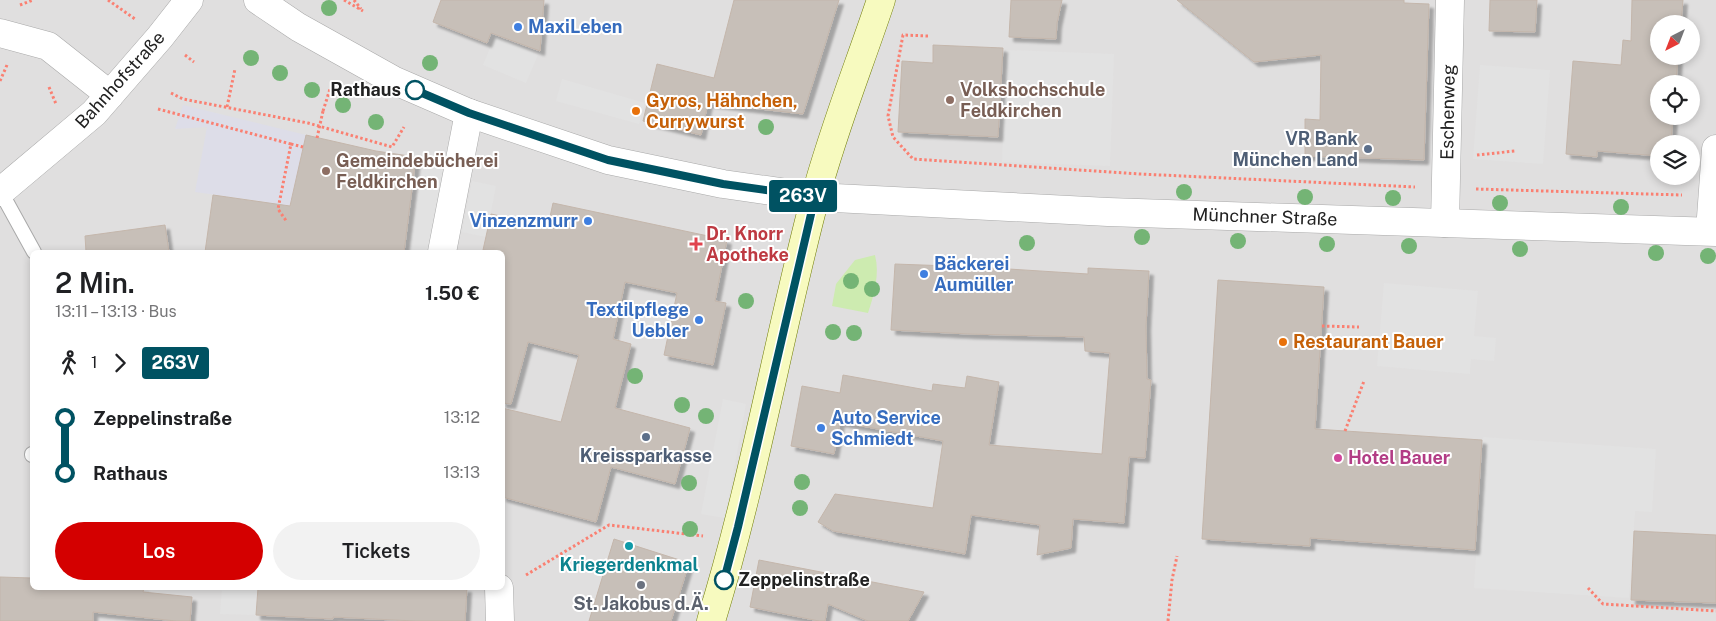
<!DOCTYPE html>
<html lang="de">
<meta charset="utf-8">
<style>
:root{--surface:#fff;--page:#f2f2f2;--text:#202124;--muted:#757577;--accent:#d40000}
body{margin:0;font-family:"Public Sans",sans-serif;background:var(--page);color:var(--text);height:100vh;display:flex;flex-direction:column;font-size:19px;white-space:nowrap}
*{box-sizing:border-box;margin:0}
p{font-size:16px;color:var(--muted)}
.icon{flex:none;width:28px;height:28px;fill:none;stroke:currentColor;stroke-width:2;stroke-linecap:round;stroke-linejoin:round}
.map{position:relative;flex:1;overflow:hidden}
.sheet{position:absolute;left:30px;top:250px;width:475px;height:340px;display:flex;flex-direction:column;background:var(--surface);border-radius:8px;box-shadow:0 2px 8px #0003}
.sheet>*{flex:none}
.badge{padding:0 10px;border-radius:4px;font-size:18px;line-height:32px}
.needle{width:32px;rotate:222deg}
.controls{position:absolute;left:1650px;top:15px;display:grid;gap:10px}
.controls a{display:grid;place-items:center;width:50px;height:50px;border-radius:50%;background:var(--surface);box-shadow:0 2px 8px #0003;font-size:25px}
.map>.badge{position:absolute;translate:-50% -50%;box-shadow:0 0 0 2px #fff}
.legs{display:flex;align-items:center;gap:8px;height:55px;padding:0 25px;font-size:16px}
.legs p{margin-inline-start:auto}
.summary{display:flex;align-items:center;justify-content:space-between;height:85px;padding:0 25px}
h1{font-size:28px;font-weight:600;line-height:38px}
.primary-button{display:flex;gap:10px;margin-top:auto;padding:10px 25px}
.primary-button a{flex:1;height:58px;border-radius:30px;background:var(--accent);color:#fff;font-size:20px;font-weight:600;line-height:58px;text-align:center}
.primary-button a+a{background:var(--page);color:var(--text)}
ul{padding:0 25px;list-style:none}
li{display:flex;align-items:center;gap:18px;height:55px;font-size:19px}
li i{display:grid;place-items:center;width:8px;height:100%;margin:0 6px;background:currentColor}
li i::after{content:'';width:12px;height:12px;margin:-6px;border:4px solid;border-radius:50%;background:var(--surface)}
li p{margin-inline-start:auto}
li:first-child i{background:linear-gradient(#0000 50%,currentColor 0)}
li:last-child i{background:linear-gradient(currentColor 50%,#0000 0)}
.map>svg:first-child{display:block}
.residential{fill:#e0dfdf;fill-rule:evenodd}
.grass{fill:#cdebb0}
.parking{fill:#e2e2e2}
.plaza{fill:#dddde8}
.building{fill:#c7bfb8;stroke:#c4b6ab;filter:url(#shadow)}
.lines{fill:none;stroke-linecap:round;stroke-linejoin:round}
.service-casing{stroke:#a9a9a9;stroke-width:16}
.minor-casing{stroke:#a9a9a9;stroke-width:29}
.tertiary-casing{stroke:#a9a9a9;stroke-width:29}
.secondary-casing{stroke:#707d05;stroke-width:29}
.path{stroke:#fa8072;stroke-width:3;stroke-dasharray:2.5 2.5;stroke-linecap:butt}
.service{stroke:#fff;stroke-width:14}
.minor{stroke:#fff;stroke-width:28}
.tertiary{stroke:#fff;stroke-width:28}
.secondary{stroke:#f7fabf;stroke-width:28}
.path-bridge{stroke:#fa8072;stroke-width:3;stroke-dasharray:2.5 2.5;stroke-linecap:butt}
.tree{fill:#74b475}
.line-1-casing{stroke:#fff;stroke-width:11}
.line-1{stroke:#005262;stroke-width:8}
.shop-dot{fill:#3f7fe0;stroke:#fff;stroke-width:2}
.stop-1-dot{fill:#fff;stroke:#005262;stroke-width:2.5}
.education-dot{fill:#8d6e63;stroke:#fff;stroke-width:2}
.food-dot{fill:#e8710a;stroke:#fff;stroke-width:2}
.service-dot{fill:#5c6f8a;stroke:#fff;stroke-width:2}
.health-dot{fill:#e0444e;stroke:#fff;stroke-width:2}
.hotel-dot{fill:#d1479c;stroke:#fff;stroke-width:2}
.culture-dot{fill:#0f9aa8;stroke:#fff;stroke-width:2}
.worship-dot{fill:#6b7280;stroke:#fff;stroke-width:2}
.labels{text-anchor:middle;stroke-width:4;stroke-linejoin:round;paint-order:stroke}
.shop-label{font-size:18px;font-weight:bold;fill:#366cbe;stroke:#fff;text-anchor:start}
.street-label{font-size:18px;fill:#222;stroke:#fff}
.stop-label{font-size:18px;font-weight:bold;fill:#222;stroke:#fff;text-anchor:end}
.education-label{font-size:18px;font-weight:bold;fill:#785e54;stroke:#fff;text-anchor:start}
.food-label{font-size:18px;font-weight:bold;fill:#c56008;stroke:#fff;text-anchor:start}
.service-label{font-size:18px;font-weight:bold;fill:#4e5e75;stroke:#fff;text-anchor:end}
.health-label{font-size:18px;font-weight:bold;fill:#be3a42;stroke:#fff;text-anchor:start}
.hotel-label{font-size:18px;font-weight:bold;fill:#b23c85;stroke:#fff;text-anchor:start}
.culture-label{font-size:18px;font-weight:bold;fill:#0d838f;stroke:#fff}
.worship-label{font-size:18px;font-weight:bold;fill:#5b616d;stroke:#fff}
</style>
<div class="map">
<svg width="1716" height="621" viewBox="0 0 1716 621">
<defs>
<filter id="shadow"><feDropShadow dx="4.5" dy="4.5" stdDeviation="1" flood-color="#0004"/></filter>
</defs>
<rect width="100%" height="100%" fill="#f2efe9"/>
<path class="residential" d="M0,0H1716V621H0ZM1659,24H1691V56H1659ZM1659,84H1691V116H1659ZM1659,144H1691V176H1659ZM32,252H502V588H32Z"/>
<path class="grass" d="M875,255C880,274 874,295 868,313L832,306L836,284L855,260Z"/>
<path class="parking" d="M495,36L538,55L526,83L483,65Z
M1006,50L1114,54L1110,166L1002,162Z
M1480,65L1550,70L1543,164L1473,159Z
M562,79L645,103L639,124L556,101Z
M424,157L445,160L431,252H409Z
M472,181L496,186L486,237L462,232Z
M1384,283L1478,291L1474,336L1496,338L1494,361L1471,359L1470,374L1377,366Z
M723,399L746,404L725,518L701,514Z
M1483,437L1656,449L1652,512L1635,511L1629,598L1474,588Z
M222,588H258L256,615L220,614Z"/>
<path class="plaza" d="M183,105L306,135L290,206L284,238L262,237L266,202L195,192L207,127L175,129Z"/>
<path class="building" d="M441,0H544L540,51L491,33L487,43L433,22Z
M734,0H839L803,114L708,103L701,135L643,121L657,64L714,78Z
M1011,0H1062L1057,23L1056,39L1009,37Z
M1177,0H1404V3L1429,4L1424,160L1305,156V119L1320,120L1321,55L1254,62Z
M1490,0H1537L1535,32L1489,31Z
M1632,0H1683L1681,24H1659V56H1678L1676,84H1659V116H1673L1671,144H1659V156L1597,151V157L1566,154L1573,61L1621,65L1623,40L1631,41Z
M933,45L1003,48L998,137L898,132L902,61L933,63Z
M306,135L376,151L416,157L404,252H205L213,195L290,206Z
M553,203L727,240L715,301L726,303L713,365L664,355L677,293L625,282L613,339L631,344L615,408L690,428L675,484L611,467L596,522L502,497V408L561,422L579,355L528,342L511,404L502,403V252L483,250L491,214L548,226Z
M165,225L169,252H86L85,236Z
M895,264L977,267L1088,274V268L1149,271L1146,326L1147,379L1151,380L1145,458L1129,457L1124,523L1073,519L1071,548L1037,555L1040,525L971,515L965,554L833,531L818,522L835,494L933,508L943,441L840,422L834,454L791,446L802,386L840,393L843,375L932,391L933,384L965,388L967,376L999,382L989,445L1102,454L1110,353L1085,351L1084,337L969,334L891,330Z
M1218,280L1324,287L1315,429L1482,440L1475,550L1310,538V546L1202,539Z
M1634,531L1716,535V603L1631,600Z
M614,539L689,563L671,621H589Z
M759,560L924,592L908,621H868L828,604L825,621H819L750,607Z
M0,577L32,578V588H144L143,592L192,597L190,621H176L93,612V621H0Z
M258,588H467L465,621H415L333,617V619L256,615Z"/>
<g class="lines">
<g class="service-casing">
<path id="service" d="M1,192L34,252
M32,455V454"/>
</g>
<g class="minor-casing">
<path id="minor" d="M0,33L48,46L110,95
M0,192L94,113L160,37L189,0
M1445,223L1450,0
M1710,231L1716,149
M442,252L469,113
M499,588L500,621"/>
</g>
<g class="tertiary-casing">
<path id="tertiary" d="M258,0L298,27L393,80L469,113L608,160L723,184L815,197L1108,212L1716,232"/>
</g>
<g class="secondary-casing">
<path id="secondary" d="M711,621C754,482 778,338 815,198C833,130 859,66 881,0"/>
</g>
<path class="path" d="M108,0L135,19
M344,0L363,11
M354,0L361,9
M20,5L33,0
M928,36L903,35L888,116L893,137L913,159L1140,174L1415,187
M185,55L194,62
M0,81L7,65
M49,87L56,104
M171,93L183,99L308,123L392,147L404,127
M227,107L235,69
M158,109L291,144L278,209L287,222
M323,111L330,89
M291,144L303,147
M1477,155L1515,151
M1476,189L1682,195
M1322,326L1359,327
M1345,431L1364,381
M526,575L609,525L703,536
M1588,588L1603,604L1716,611
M1168,621L1172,580L1177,556"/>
<use href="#service" class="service"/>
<use href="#minor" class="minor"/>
<use href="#tertiary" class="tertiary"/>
<use href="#secondary" class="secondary"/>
<path class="path-bridge" d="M317,138L323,111"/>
</g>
<g class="tree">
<circle cx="329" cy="8" r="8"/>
<circle cx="251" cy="58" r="8"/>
<circle cx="430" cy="63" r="8"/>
<circle cx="280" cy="73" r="8"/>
<circle cx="312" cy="90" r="8"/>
<circle cx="343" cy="105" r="8"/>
<circle cx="376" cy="122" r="8"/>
<circle cx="766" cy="127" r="8"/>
<circle cx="1184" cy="192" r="8"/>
<circle cx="1305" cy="197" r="8"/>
<circle cx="1393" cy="198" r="8"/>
<circle cx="1500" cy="203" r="8"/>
<circle cx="1621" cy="207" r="8"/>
<circle cx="1142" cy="237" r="8"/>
<circle cx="1238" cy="241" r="8"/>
<circle cx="1027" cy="243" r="8"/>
<circle cx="1327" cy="244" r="8"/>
<circle cx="1409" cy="246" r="8"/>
<circle cx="1520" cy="249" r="8"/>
<circle cx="1656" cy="253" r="8"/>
<circle cx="1708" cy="256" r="8"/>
<circle cx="851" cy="281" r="8"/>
<circle cx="872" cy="289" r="8"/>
<circle cx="746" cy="301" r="8"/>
<circle cx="833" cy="332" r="8"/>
<circle cx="854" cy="333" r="8"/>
<circle cx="635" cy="376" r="8"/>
<circle cx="682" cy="405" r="8"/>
<circle cx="706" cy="416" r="8"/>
<circle cx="802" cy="482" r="8"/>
<circle cx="689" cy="483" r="8"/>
<circle cx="800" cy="508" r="8"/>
<circle cx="690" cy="529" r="8"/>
</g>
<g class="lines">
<g class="line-1-casing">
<path id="line-1" d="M415,90L469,113L608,160L723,184L815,197L738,527L724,580"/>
</g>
<use href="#line-1" class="line-1"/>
</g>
<g class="shop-dot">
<circle cx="518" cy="27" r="5"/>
<circle cx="588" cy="221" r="5"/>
<circle cx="924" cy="274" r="5"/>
<circle cx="699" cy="320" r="5"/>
<circle cx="821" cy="428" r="5"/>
</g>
<g class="stop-1-dot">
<circle cx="415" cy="90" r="9"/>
<circle cx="724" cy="580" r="9"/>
</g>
<g class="education-dot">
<circle cx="950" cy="100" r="5"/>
<circle cx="326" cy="171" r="5"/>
</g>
<g class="food-dot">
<circle cx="636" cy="111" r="5"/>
<circle cx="1283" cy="342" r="5"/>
</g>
<g class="service-dot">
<circle cx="1368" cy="149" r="5"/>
<circle cx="646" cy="437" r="5"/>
</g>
<path class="health-dot" d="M693.5 236.5h5v5h5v5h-5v5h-5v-5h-5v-5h5z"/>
<circle class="hotel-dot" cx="1338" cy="458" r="5"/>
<circle class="culture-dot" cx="629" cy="546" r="5"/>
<circle class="worship-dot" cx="641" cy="585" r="5"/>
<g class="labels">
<g class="shop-label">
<text x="528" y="33">MaxiLeben</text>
<text x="578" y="227" text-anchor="end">Vinzenzmurr</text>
<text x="934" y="270">Bäckerei<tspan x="934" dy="21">Aumüller</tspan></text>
<text x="689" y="316" text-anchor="end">Textilpflege<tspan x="689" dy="21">Uebler</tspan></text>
<text x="831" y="424">Auto Service<tspan x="831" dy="21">Schmiedt</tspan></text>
</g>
<g class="street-label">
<text transform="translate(120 80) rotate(-48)" y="6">Bahnhofstraße</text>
<text transform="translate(1448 112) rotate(-89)" y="6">Eschenweg</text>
<text transform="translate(1265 217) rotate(2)" y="6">Münchner Straße</text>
</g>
<g class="stop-label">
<text x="401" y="96">Rathaus</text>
<text x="738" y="586" text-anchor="start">Zeppelinstraße</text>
</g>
<g class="education-label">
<text x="960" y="96">Volkshochschule<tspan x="960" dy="21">Feldkirchen</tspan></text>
<text x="336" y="167">Gemeindebücherei<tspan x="336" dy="21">Feldkirchen</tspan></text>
</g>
<g class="food-label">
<text x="646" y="107">Gyros, Hähnchen,<tspan x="646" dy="21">Currywurst</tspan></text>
<text x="1293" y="348">Restaurant Bauer</text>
</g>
<g class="service-label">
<text x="1358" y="145">VR Bank<tspan x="1358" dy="21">München Land</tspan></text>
<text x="646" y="462" text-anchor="middle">Kreissparkasse</text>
</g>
<g class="health-label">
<text x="706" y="240">Dr. Knorr<tspan x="706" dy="21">Apotheke</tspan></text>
</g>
<g class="hotel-label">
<text x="1348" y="464">Hotel Bauer</text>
</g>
<g class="culture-label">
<text x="629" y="571">Kriegerdenkmal</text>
</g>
<g class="worship-label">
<text x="641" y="610">St. Jakobus d.Ä.</text>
</g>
</g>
</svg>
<div class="controls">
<a><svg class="needle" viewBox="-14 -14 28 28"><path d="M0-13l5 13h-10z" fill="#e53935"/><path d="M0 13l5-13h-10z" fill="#757577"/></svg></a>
<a><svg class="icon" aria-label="locate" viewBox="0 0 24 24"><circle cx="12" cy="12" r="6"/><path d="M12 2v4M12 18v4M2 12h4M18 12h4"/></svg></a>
<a><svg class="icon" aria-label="layers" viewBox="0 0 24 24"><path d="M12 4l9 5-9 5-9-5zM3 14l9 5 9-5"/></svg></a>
</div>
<b class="badge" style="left:803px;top:196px;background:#005262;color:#fff">263V</b>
<section class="sheet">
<div class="summary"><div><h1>2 Min.</h1><p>13:11 – 13:13 · Bus</p></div><b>1.50 €</b></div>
<div class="legs"><svg class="icon" aria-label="walk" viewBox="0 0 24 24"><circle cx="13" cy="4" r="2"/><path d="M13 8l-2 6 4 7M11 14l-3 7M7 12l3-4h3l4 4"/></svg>1<svg class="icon" aria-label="forward" viewBox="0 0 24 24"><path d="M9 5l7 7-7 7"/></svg><b class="badge" style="background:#005262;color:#fff">263V</b></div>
<ul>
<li><i style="color:#005262"></i><b>Zeppelinstraße</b><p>13:12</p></li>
<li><i style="color:#005262"></i><b>Rathaus</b><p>13:13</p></li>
</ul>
<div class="primary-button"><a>Los</a><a>Tickets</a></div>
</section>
</div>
